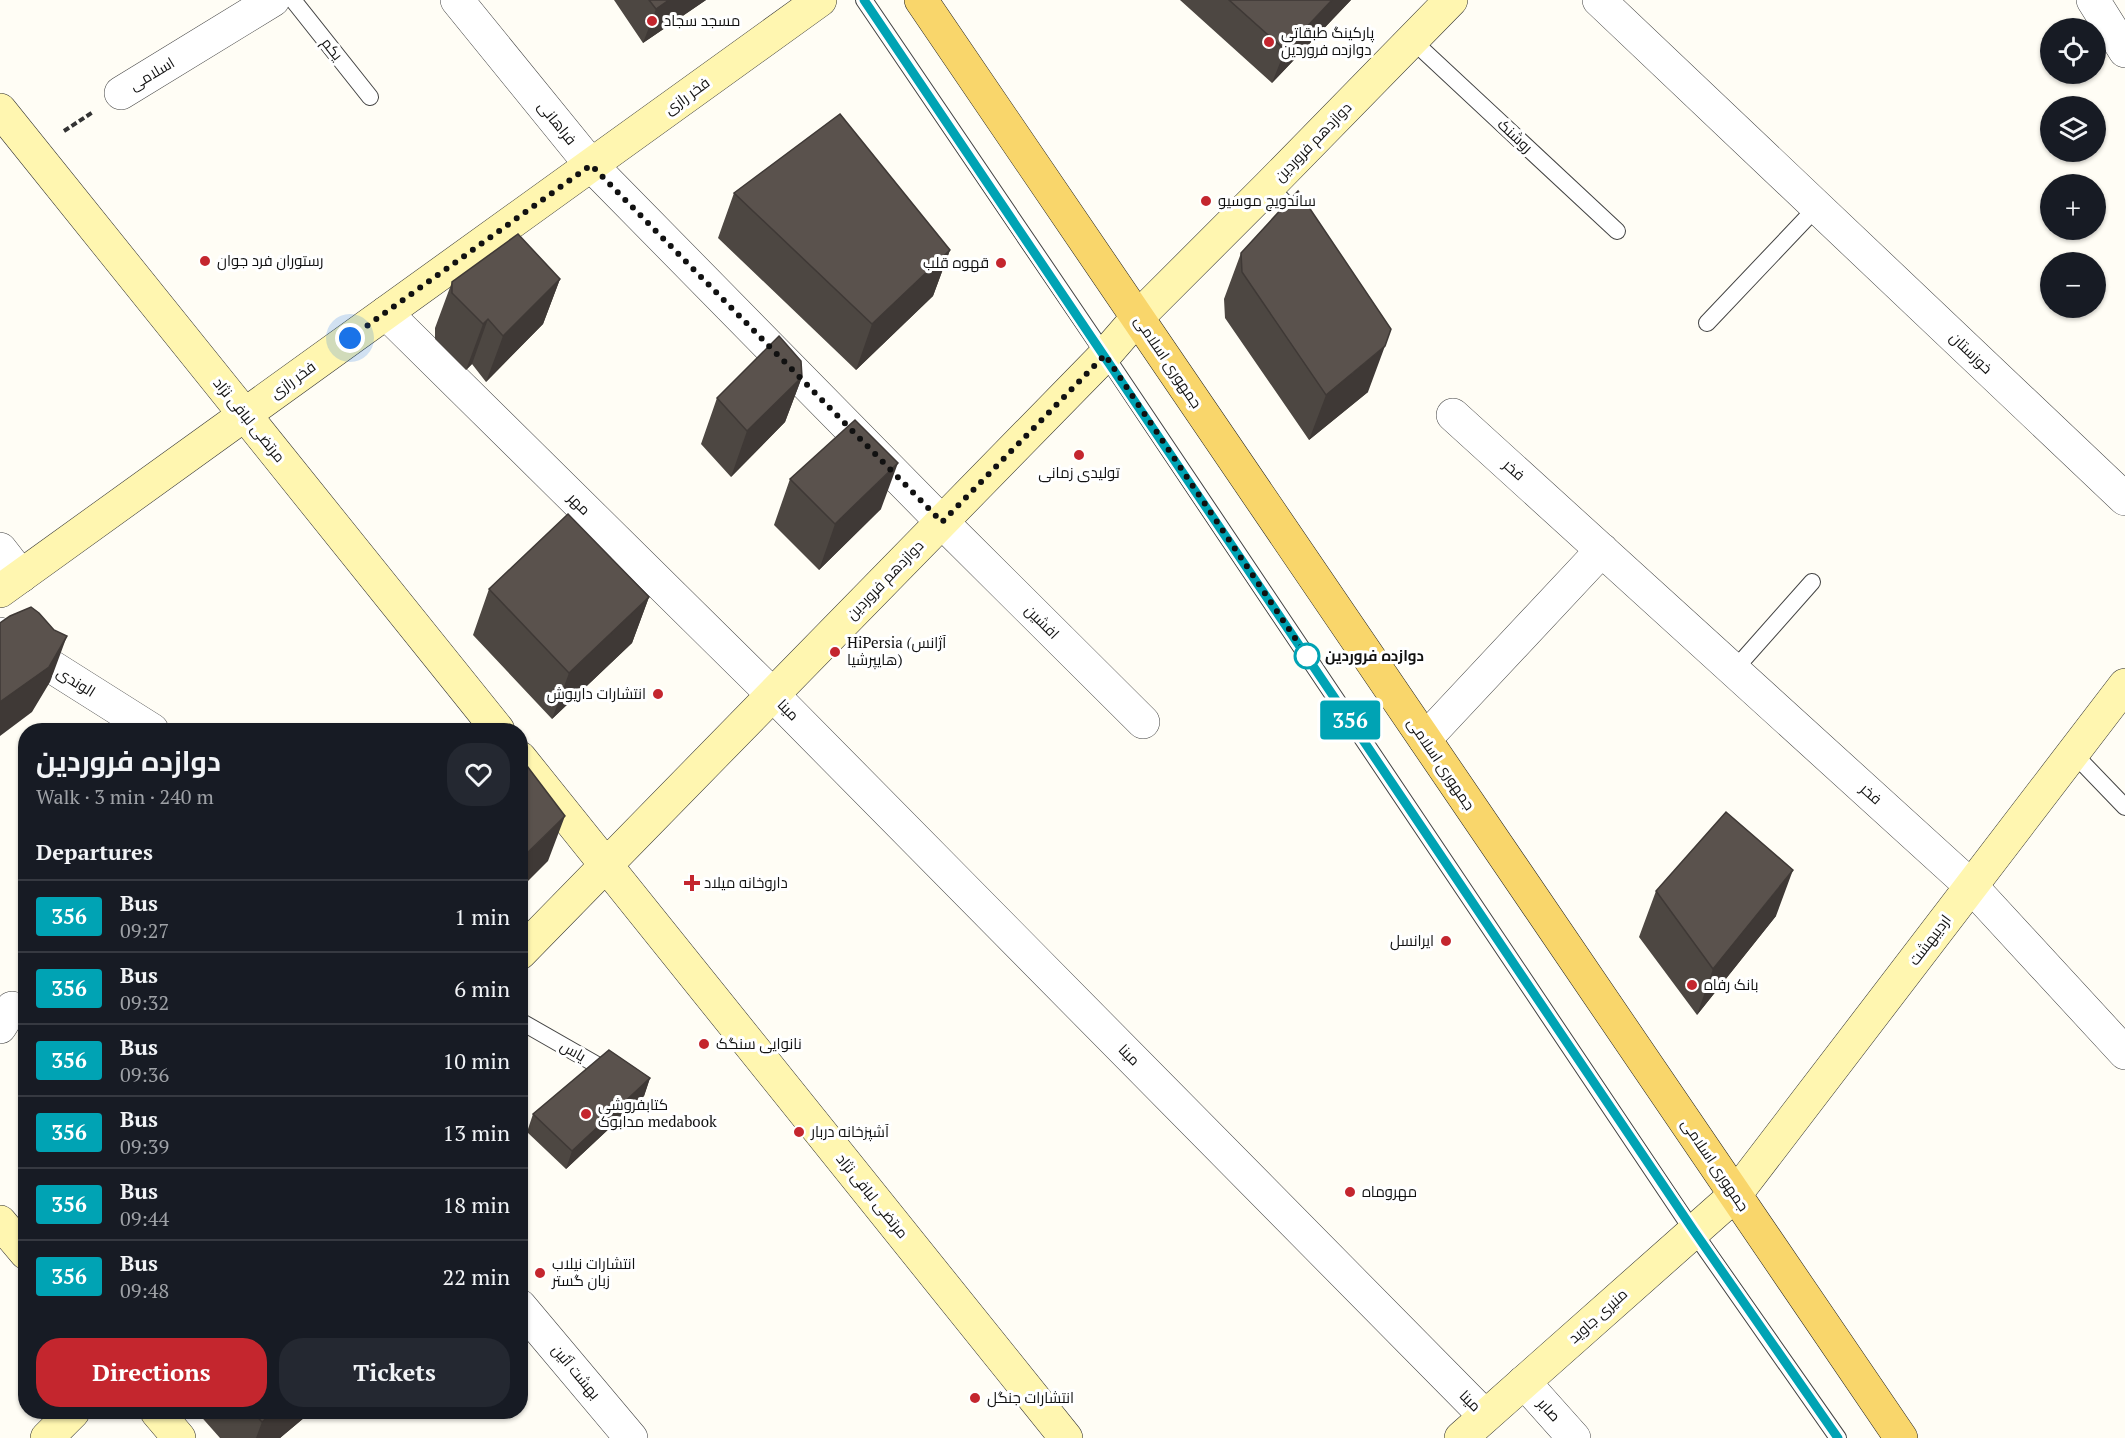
<!DOCTYPE html>
<meta charset="utf-8">
<style>
:root{--surface:#171b24;--page:#242831;--text:#f1f3f6;--muted:#9ea1a6;--line:#363941;--accent:#c4262e}
body{margin:0;font-family:"PT Serif",Cairo,serif;background:var(--page);color:var(--text);height:100vh;display:flex;flex-direction:column;font-size:22px;white-space:nowrap}
*{box-sizing:border-box;margin:0}
p{font-size:20px;color:var(--muted)}
.icon{flex:none;width:33px;height:33px;fill:none;stroke:currentColor;stroke-width:2;stroke-linecap:round;stroke-linejoin:round}
.map{position:relative;flex:1;overflow:hidden}
.details{position:absolute;left:18px;top:723px;width:510px;height:696px;display:flex;flex-direction:column;background:var(--surface);border-radius:24px;box-shadow:0 2px 4px #0004}
.details>*{flex:none}
.badge{padding:0 12px;border-radius:4px;font-size:21px;line-height:39px}
.fabs{position:absolute;left:2040px;top:18px;display:grid;gap:12px}
.fabs a{display:grid;place-items:center;width:66px;height:66px;border-radius:50%;background:var(--surface);box-shadow:0 2px 4px #0004;font-size:30px}
.you{position:absolute;width:30px;height:30px;margin:-15px;border:4px solid #fff;border-radius:50%;background:#1a73e8;box-shadow:0 0 0 9px #1a73e833}
.map>.badge{position:absolute;translate:-50% -50%;box-shadow:0 0 0 3px #fff}
h2{padding:0 18px;font-size:22px;line-height:54px}
.round{display:grid;place-items:center;flex:none;width:63px;height:63px;border-radius:24px;background:var(--page)}
.head{display:flex;align-items:center;justify-content:space-between;height:102px;padding:0 18px}
h1{font-size:28px;font-weight:700;line-height:45px}
.primary-button{display:flex;gap:12px;margin-top:auto;padding:12px 18px}
.primary-button a{flex:1;height:69px;border-radius:24px;background:var(--accent);color:#fff;font-size:24px;font-weight:700;line-height:69px;text-align:center}
.primary-button a+a{background:var(--page);color:var(--text)}
ul{padding:0;list-style:none}
li{display:flex;align-items:center;gap:18px;height:72px;padding:0 18px;border-top:2px solid var(--line)}
li div{flex:1}
li b{display:block;font-size:22px}
li em{font-style:normal}
li .badge{min-width:66px;font-weight:700;text-align:center}
.map>svg:first-child{display:block}
.lines{fill:none;stroke-linecap:round;stroke-linejoin:round}
.lane-casing{stroke:#444;stroke-width:18}
.street-casing{stroke:#444;stroke-width:34}
.secondary-casing{stroke:#333;stroke-width:34}
.primary-casing{stroke:#222;stroke-width:34}
.path{stroke:#333;stroke-width:4;stroke-dasharray:6 3;stroke-linecap:butt}
.lane{stroke:#fff;stroke-width:16}
.street{stroke:#fff;stroke-width:33}
.secondary{stroke:#fff6b0;stroke-width:33}
.primary{stroke:#f9d66b;stroke-width:33}
.wall{fill:#4d4742}
.shaded-wall{fill:#3f3936}
.building{fill:#5a524d;stroke:#3f3936;stroke-width:1.5}
.line-casing{stroke:#fff;stroke-width:14}
.line{stroke:#00a3b4;stroke-width:9}
.walk{stroke:#111;stroke-width:6;stroke-dasharray:0 10.8}
.poi-dot{fill:#c4262e;stroke:#fff;stroke-width:2}
.stop-dot{fill:#fff;stroke:#00a3b4;stroke-width:3}
.labels{text-anchor:middle;stroke-width:6;stroke-linejoin:round;paint-order:stroke}
.poi-label{font-size:15px;fill:#111;stroke:#fff;text-anchor:start}
.street-label{font-size:15px;fill:#111;stroke:#fff}
.stop-label{font-size:15px;font-weight:bold;fill:#111;stroke:#fff;text-anchor:start}
</style>
<div class="map">
<svg width="2125" height="1438" viewBox="0 0 2125 1438">
<rect width="100%" height="100%" fill="#fffdf5"/>
<g class="lines">
<g class="lane-casing">
<path id="lane" d="M293,0L370,97
M864,0L1105,355L1693,1231L1838,1438
M1412,40L1617,231
M1269,186L1302,221
M1707,323L1817,207
M1734,670L1812,582
M2073,753L2125,807
M520,1021L611,1073"/>
</g>
<g class="street-casing">
<path id="street" d="M457,0L591,165L942,522L1143,722
M1599,0L2125,499
M2093,0L2125,51
M121,93L273,0
M386,313L773,695L1485,1416
M1453,415L1971,886L2125,1053
M0,549L21,576
M0,634L152,730
M1425,739L1602,550
M0,1027L12,1008
M520,1306L631,1438
M1524,1382L1574,1438"/>
</g>
<g class="secondary-casing">
<path id="secondary" d="M0,110L498,730
M0,591L820,0
M520,758L1066,1438
M520,953L1105,355L1138,317L1269,186L1451,0
M0,1222L26,1253
M157,1412L179,1438
M47,1438L73,1412
M1461,1438L1735,1195L2125,685"/>
</g>
<g class="primary-casing">
<path id="primary" d="M921,0L1901,1438"/>
</g>
<path class="path" d="M64,131L93,112"/>
<use href="#lane" class="lane"/>
<use href="#street" class="street"/>
<use href="#secondary" class="secondary"/>
<use href="#primary" class="primary"/>
</g>
<path class="wall" d="M614,0H706L643,43Z
M1180,0H1351L1272,83Z
M734,193L950,250L933,296L856,370L718,238Z
M1241,253L1368,392L1309,440L1225,318L1224,299Z
M560,279L543,324L486,382L472,364L466,370L435,339V328L452,282Z
M802,377L785,422L731,477L701,444L717,398Z
M790,479L881,509L819,570L774,525Z
M489,589L649,597L632,643L552,719L473,635Z
M1656,891L1776,916L1697,1015L1639,937Z
M650,1078L644,1096L566,1169L527,1132L533,1114Z
M197,1412H311L280,1438H220Z"/>
<path class="shaded-wall" d="M669,0H706L643,43L656,9Z
M1332,0H1351L1272,83L1285,50Z
M950,250L933,296L856,370L872,324Z
M560,279L543,324L486,382L503,336Z
M488,319L472,364L466,370L483,324Z
M1385,346L1368,392L1309,440L1326,395Z
M802,377L785,422L731,477L747,431Z
M898,463L881,509L819,570L835,524Z
M649,597L632,643L552,719L569,673Z
M67,636L50,682L32,712L0,736V702Z
M565,816L548,861L520,889V860Z
M1793,870L1776,916L1697,1015L1713,969Z
M650,1078L644,1096L566,1169L572,1151Z
M273,1412H311L280,1438H256L262,1422Z"/>
<path class="building" d="M649,0H669L656,9Z
M1229,0H1332L1285,50Z
M840,114L950,250L872,324L734,193Z
M1298,191L1391,329L1385,346L1326,395L1242,272L1241,253Z
M518,234L560,279L503,336L488,319L483,324L452,293V282Z
M779,336L801,361L802,377L747,431L717,398Z
M855,420L898,463L835,524L790,479Z
M568,514L649,597L569,673L489,589Z
M31,607L39,613L54,630L67,636L49,667L0,702V623L10,616Z
M521,758L565,816L520,860V759Z
M1726,812L1793,870L1713,969L1656,891Z
M609,1050L650,1078L572,1151L533,1114Z
M253,1412H273L262,1422Z"/>
<g class="lines">
<g class="line-casing">
<path id="line" d="M864,0L1694,1231L1838,1438"/>
</g>
<use href="#line" class="line"/>
<path class="walk" d="M350,338L591,165L942,522L1105,355L1307,656"/>
</g>
<g class="poi-dot">
<circle cx="652" cy="21" r="6"/>
<circle cx="1269" cy="42" r="6"/>
<circle cx="1206" cy="201" r="6"/>
<circle cx="205" cy="261" r="6"/>
<circle cx="1001" cy="263" r="6"/>
<circle cx="1079" cy="455" r="6"/>
<circle cx="835" cy="652" r="6"/>
<circle cx="658" cy="694" r="6"/>
<path d="M689 874h6v6h6v6h-6v6h-6v-6h-6v-6h6z"/>
<circle cx="1446" cy="941" r="6"/>
<circle cx="1692" cy="985" r="6"/>
<circle cx="704" cy="1044" r="6"/>
<circle cx="586" cy="1114" r="6"/>
<circle cx="799" cy="1132" r="6"/>
<circle cx="1350" cy="1192" r="6"/>
<circle cx="540" cy="1273" r="6"/>
<circle cx="975" cy="1398" r="6"/>
</g>
<circle class="stop-dot" cx="1307" cy="656" r="12"/>
<g class="labels">
<g class="poi-label">
<text x="664" y="26">مسجد سجاد</text>
<text x="1281" y="38">پارکینگ طبقاتی<tspan x="1281" dy="17">دوازده فروردین</tspan></text>
<text x="1218" y="206">ساندویچ موسیو</text>
<text x="217" y="266">رستوران فرد جوان</text>
<text x="989" y="268" text-anchor="end">قهوه قلب</text>
<text x="1079" y="478" text-anchor="middle">تولیدی زمانی</text>
<text x="847" y="648">HiPersia (آژانس<tspan x="847" dy="17">هایپرشیا)</tspan></text>
<text x="646" y="699" text-anchor="end">انتشارات داریوش</text>
<text x="704" y="888">داروخانه میلاد</text>
<text x="1434" y="946" text-anchor="end">ایرانسل</text>
<text x="1704" y="990">بانک رفاه</text>
<text x="716" y="1049">نانوایی سنگک</text>
<text x="598" y="1110">کتابفروشی<tspan x="598" dy="17">مدابوک medabook</tspan></text>
<text x="811" y="1137">آشپزخانه دربار</text>
<text x="1362" y="1197">مهروماه</text>
<text x="552" y="1269">انتشارات نیلاب<tspan x="552" dy="17">زبان گستر</tspan></text>
<text x="987" y="1403">انتشارات جنگل</text>
</g>
<g class="street-label">
<text transform="translate(332 49) rotate(52)" y="5">یکم</text>
<text transform="translate(152 74) rotate(-31)" y="5">اسلامی</text>
<text transform="translate(687 96) rotate(-36)" y="5">فخر رازی</text>
<text transform="translate(557 123) rotate(51)" y="5">فراهانی</text>
<text transform="translate(1515 136) rotate(43)" y="5">روشنک</text>
<text transform="translate(1313 142) rotate(-46)" y="5">دوازدهم فروردین</text>
<text transform="translate(1971 353) rotate(44)" y="5">خوزستان</text>
<text transform="translate(1168 362) rotate(56)" y="5">جمهوری اسلامی</text>
<text transform="translate(293 380) rotate(-36)" y="5">فخر رازی</text>
<text transform="translate(249 420) rotate(51)" y="5">مرتضی لبافی نژاد</text>
<text transform="translate(1514 470) rotate(42)" y="5">فخر</text>
<text transform="translate(579 504) rotate(45)" y="5">مهر</text>
<text transform="translate(885 580) rotate(-46)" y="5">دوازدهم فروردین</text>
<text transform="translate(1042 622) rotate(45)" y="5">افشین</text>
<text transform="translate(76 682) rotate(32)" y="5">الوندی</text>
<text transform="translate(788 710) rotate(45)" y="5">مینا</text>
<text transform="translate(1441 764) rotate(56)" y="5">جمهوری اسلامی</text>
<text transform="translate(1871 794) rotate(42)" y="5">فخر</text>
<text transform="translate(1930 940) rotate(-53)" y="5">اردیبهشت</text>
<text transform="translate(573 1051) rotate(30)" y="5">یاس</text>
<text transform="translate(1129 1055) rotate(45)" y="5">مینا</text>
<text transform="translate(1715 1165) rotate(56)" y="5">جمهوری اسلامی</text>
<text transform="translate(872 1196) rotate(51)" y="5">مرتضی لبافی نژاد</text>
<text transform="translate(1598 1316) rotate(-42)" y="5">منیری جاوید</text>
<text transform="translate(576 1372) rotate(50)" y="5">بهشت آئین</text>
<text transform="translate(1470 1401) rotate(45)" y="5">مینا</text>
<text transform="translate(1549 1410) rotate(48)" y="5">صابر</text>
</g>
<g class="stop-label">
<text x="1325" y="661">دوازده فروردین</text>
</g>
</g>
</svg>
<div class="fabs">
<a><svg class="icon" aria-label="locate" viewBox="0 0 24 24"><circle cx="12" cy="12" r="6"/><path d="M12 2v4M12 18v4M2 12h4M18 12h4"/></svg></a>
<a><svg class="icon" aria-label="layers" viewBox="0 0 24 24"><path d="M12 4l9 5-9 5-9-5zM3 14l9 5 9-5"/></svg></a>
<a>+</a>
<a>−</a>
</div>
<div class="you" style="left:350px;top:338px"></div>
<b class="badge" style="left:1350px;top:720px;background:#00a3b4;color:#fff">356</b>
<section class="details">
<div class="head"><div><h1>دوازده فروردین</h1><p>Walk · 3 min · 240 m</p></div><a class="round"><svg class="icon" aria-label="heart" viewBox="0 0 24 24"><path d="M12 20l-8-8c-3-5 5-10 8-4 3-6 11-1 8 4z"/></svg></a></div>
<h2>Departures</h2>
<ul>
<li><span class="badge" style="background:#00a3b4;color:#fff">356</span><div><b>Bus</b><p>09:27</p></div><em>1 min</em></li>
<li><span class="badge" style="background:#00a3b4;color:#fff">356</span><div><b>Bus</b><p>09:32</p></div><em>6 min</em></li>
<li><span class="badge" style="background:#00a3b4;color:#fff">356</span><div><b>Bus</b><p>09:36</p></div><em>10 min</em></li>
<li><span class="badge" style="background:#00a3b4;color:#fff">356</span><div><b>Bus</b><p>09:39</p></div><em>13 min</em></li>
<li><span class="badge" style="background:#00a3b4;color:#fff">356</span><div><b>Bus</b><p>09:44</p></div><em>18 min</em></li>
<li><span class="badge" style="background:#00a3b4;color:#fff">356</span><div><b>Bus</b><p>09:48</p></div><em>22 min</em></li>
</ul>
<div class="primary-button"><a>Directions</a><a>Tickets</a></div>
</section>
</div>
